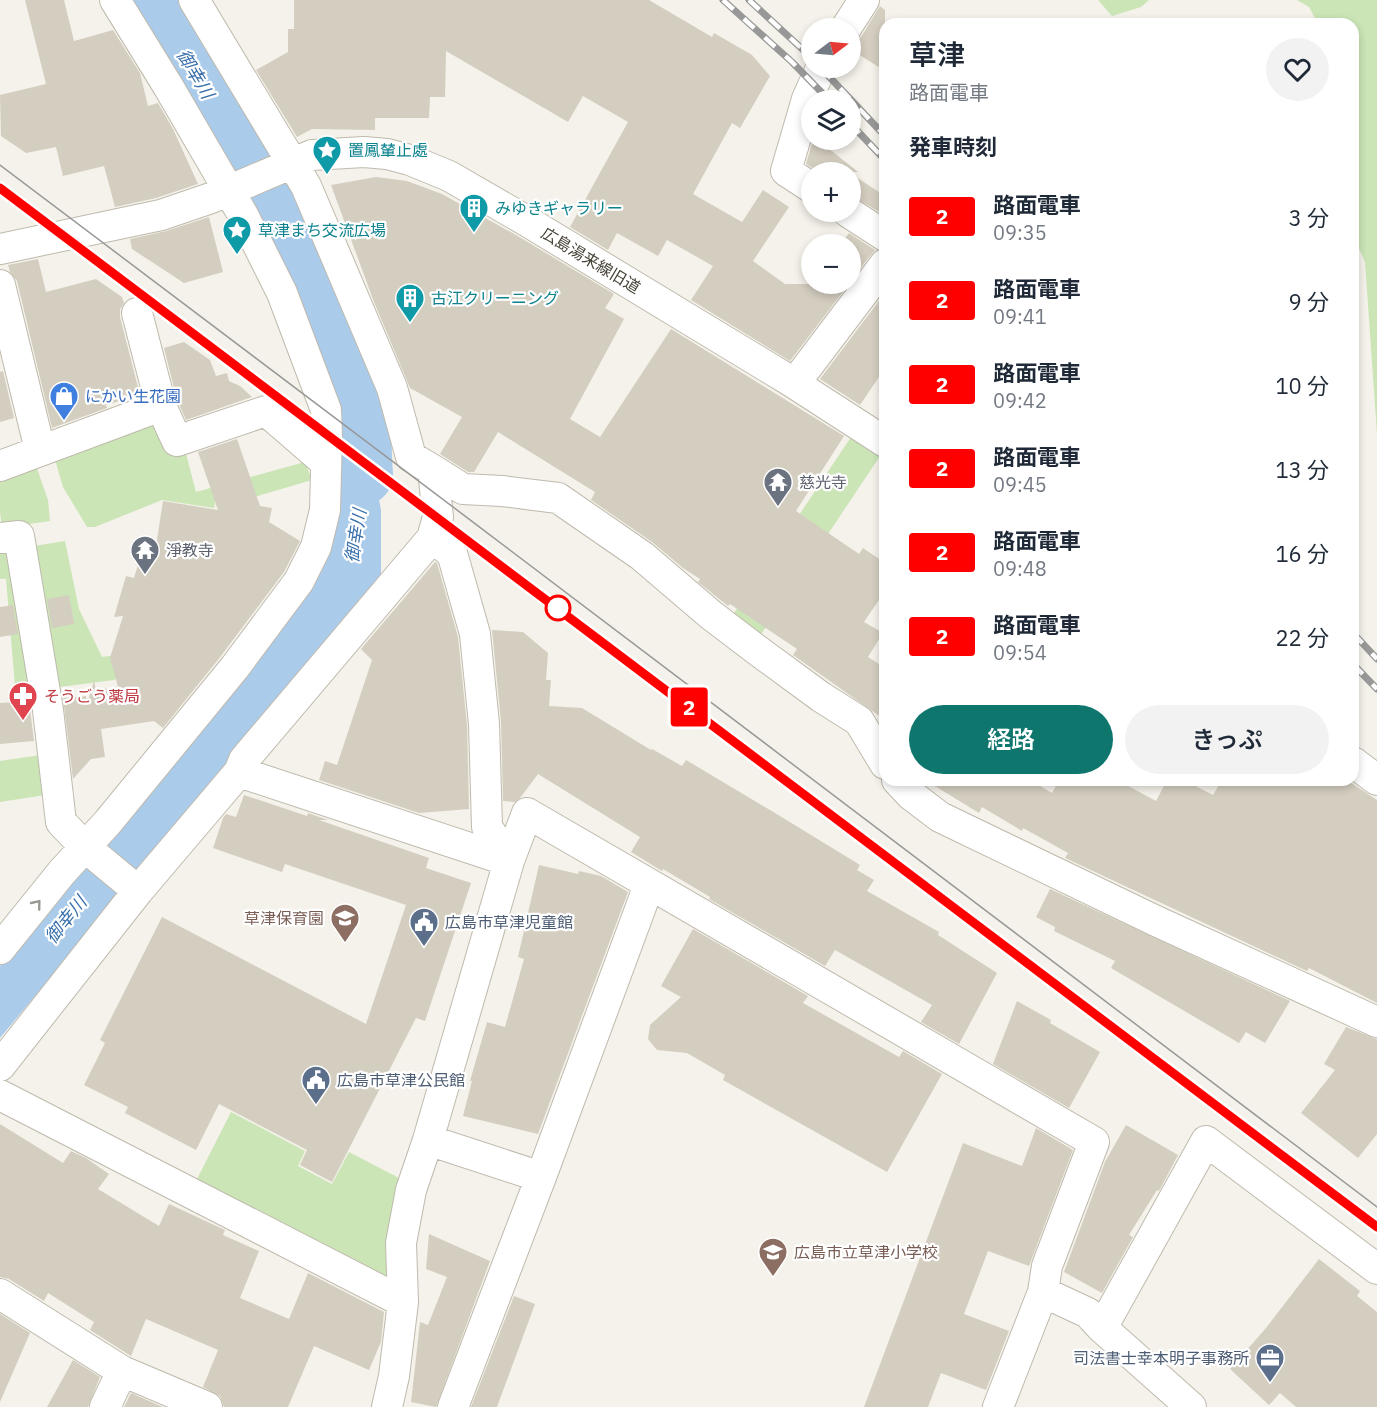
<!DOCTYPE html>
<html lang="ja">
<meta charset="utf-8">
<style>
:root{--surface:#fff;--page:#f2f2f3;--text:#1f2937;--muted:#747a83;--accent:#0f766e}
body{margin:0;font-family:"IBM Plex Sans","Noto Sans JP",sans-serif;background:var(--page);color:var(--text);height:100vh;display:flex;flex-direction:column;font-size:22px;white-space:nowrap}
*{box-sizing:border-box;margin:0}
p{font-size:20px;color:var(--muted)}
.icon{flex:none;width:33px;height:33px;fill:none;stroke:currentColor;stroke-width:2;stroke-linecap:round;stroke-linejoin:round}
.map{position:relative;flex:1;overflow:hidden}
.drawer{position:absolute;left:879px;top:18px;width:480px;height:768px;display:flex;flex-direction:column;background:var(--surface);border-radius:18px;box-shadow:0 3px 9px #0003}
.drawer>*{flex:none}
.badge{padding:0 12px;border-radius:4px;font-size:21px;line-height:39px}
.needle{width:39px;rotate:74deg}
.buttons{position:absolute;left:801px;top:18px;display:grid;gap:12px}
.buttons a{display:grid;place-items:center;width:60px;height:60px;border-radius:50%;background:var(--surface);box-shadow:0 3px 9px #0003;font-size:30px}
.map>.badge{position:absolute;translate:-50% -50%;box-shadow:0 0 0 3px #fff}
h2{padding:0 30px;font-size:22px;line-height:54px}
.round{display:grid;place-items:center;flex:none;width:63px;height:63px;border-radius:32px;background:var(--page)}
.head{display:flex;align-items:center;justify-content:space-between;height:102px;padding:0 30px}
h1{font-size:28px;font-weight:600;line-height:45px}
.button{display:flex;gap:12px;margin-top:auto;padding:12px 30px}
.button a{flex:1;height:69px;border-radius:36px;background:var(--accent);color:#fff;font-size:24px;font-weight:600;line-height:69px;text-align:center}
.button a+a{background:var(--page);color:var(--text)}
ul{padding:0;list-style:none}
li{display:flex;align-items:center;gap:18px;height:84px;padding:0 30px}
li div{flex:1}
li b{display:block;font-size:22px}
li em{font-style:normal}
li .badge{min-width:66px;font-weight:700;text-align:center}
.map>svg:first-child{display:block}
.green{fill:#cbe5b6}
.water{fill:#abcbeb}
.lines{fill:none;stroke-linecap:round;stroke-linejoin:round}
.river{stroke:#abcbeb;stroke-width:60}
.building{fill:#d4cec0}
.minor-casing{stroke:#bfbaad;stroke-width:32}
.minor{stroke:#fff;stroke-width:30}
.tram{stroke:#989898;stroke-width:1.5}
.rail-casing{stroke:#989898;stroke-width:7}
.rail{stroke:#fff;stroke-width:4.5;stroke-dasharray:14;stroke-linecap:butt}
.oneway{stroke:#9a9892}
.line-casing{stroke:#fff;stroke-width:14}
.line{stroke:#f00;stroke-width:9}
.stop-dot{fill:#fff;stroke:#f00;stroke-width:3}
.labels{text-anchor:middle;stroke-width:4.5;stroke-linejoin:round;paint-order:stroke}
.culture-label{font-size:16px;fill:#0d838f;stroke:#fff;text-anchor:start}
.street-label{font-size:16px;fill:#474338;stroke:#fff}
.shop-label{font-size:16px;fill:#366cbe;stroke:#fff;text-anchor:start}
.worship-label{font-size:16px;fill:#5b616d;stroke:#fff;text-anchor:start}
.health-label{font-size:16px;fill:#be3a42;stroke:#fff;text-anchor:start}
.education-label{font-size:16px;fill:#785e54;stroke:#fff;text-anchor:end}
.service-label{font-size:16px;fill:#4e5e75;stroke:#fff;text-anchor:start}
.water-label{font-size:18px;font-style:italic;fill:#3970ac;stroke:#fff}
</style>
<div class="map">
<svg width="1377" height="1407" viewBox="0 0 1377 1407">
<rect width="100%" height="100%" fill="#f4f2ea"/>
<path class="green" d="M1098,0H1149L1141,7L1112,16Z
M1297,0H1377V434L1365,262L1353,235V24H1318L1309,7Z
M157,414L184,446L196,492L305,462L312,480L237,502L216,498L214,508L162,500L95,527H87L63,487L53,453Z
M851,437L880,456L756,642L730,619Z
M34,460L48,500L50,521L2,528L0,512V473Z
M65,541L79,609L102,657L124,654L132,670L114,680L52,688L28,547Z
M0,546H15L39,695L16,698L6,579H0Z
M47,754L52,794L0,802V761Z
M231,1112L305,1151L298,1166L332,1184L349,1152L401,1179L389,1237L386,1283L195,1183Z"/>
<path class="water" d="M358,391L381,510V581L0,1038V966L327,545L344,482Z"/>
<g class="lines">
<path class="river" d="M150,0C220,103 285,210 332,325C339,343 356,376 358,393C362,419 361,448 363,475"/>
</g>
<path class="building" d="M25,0H64L74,41L113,30L140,73L148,106L158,103L173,129L198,184L156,198L115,207L104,166L63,176L56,147L26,153L1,136L0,95L46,84Z
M294,0H649L712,37L714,33L752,55L770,76L740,128L732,123L693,194L742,222L763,190L789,207L753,261L785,284H849L790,361L691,300L713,266L667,240L658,256L617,233L608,250L570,227L628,122L583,96L568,122L446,51L445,97H430L429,118H375V130L312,129L297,137L256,70L288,52V29H294Z
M880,6L885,10V71L850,49V44L861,37Z
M813,140H818L858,172H820L806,164Z
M850,173L885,196V215L850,195Z
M376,177L407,181L442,194L516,235L614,294L605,308L624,319L570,419L600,437L671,329L844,436L796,511L859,554L863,548L885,563V591L864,622L883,633L868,657L885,668V720L793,655L797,649L730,604L728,606L698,582L700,579L683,568L652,542L591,500L595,492L498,432L474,472H468L440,454L462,417L410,388L374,302L331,185Z
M209,217L223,272L184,283L132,249L130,239L166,231Z
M849,233L875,250L850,281V244H841Z
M38,259L46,292L96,279L122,297L124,303L120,309V317L140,395L106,405L107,408L52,428L17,281L10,272L8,265Z
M885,293V368L860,405L820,379Z
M184,342L210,360L216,376L227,373L229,381L240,386L252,397L186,420L177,400L164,348Z
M3,371L14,418L0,422V372Z
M237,439L260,506L272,508L269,522L300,541L284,572L221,656L163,728L154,721L101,729L105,757L91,759L73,779L63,698L86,696L87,704L94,681L96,690L118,687L110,658L123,616L114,617L126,576L134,578L141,555L154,559L163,501L218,510L198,452Z
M435,562L437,563L458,637L467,725L469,809L419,813L319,780L325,761L337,765L372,660L361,649Z
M69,595L74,624L52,628L47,599Z
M13,605L18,634L0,637V607Z
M492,630L523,632L548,653L546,680H551L549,706L582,708L651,750L652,749L682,766L686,760L775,813L860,865L857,870L874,880L867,891L939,932L938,935L997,973L959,1044L921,1022L932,1005L835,950L825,966L709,899L710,897L663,869L662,871L631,852L640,837L538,774L520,798L515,802L503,801L501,722Z
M29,701L34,741L0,744V703Z
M925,780H1030L1052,793L1059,780H1117L1156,801L1167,780H1184L1213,795L1222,780H1347L1377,800V1003L1309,968L1307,971L1065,858L1068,853L1023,828L1022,831L982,807L979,813Z
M244,795L307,816L308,813L328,820H319L429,858L426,868L471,883L425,1021L416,1018L332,1182L300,1165L307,1150L219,1104L196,1150L125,1113L128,1107L84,1085L105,1043L100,1040L162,917L366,1024L406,905L285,864L282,872L213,848L223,818L226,814L236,817Z
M539,865L578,874L579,871L601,876L628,892L538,1134L463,1116L472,1081H470L487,1022L505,1027L524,959L518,957Z
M1050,889L1290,1001L1265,1043L1246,1032L1239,1043L1111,968L1115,961L1054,931L1055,927L1036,917Z
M693,929L808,996L803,1003L899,1057L903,1051L942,1074L887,1172L723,1080L725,1075L687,1053L657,1050L648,1039L650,1025L681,997L661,986Z
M1017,1001L1051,1020L1050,1023L1100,1052L1069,1108L993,1064Z
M1346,1027L1377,1039V1134L1358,1158L1301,1113L1335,1070L1324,1064Z
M0,1124L63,1163L71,1151L86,1158L109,1174L98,1189L159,1226L169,1204L225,1230L223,1235L259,1251L240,1298L289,1319L308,1273L384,1312L381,1342L369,1370L314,1346L288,1407H224L220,1396L203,1387L218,1350L146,1319L131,1356L90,1330L94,1322L48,1293L44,1301L9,1279L0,1277Z
M1126,1125L1178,1155L1159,1191L1157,1190L1129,1235L1133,1237L1102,1293L1064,1272L1105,1162Z
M1036,1128L1073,1150L1029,1266L988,1251L964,1314L1009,1331L986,1390L941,1373L928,1407H864L963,1143L1022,1166Z
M429,1234L490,1261L436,1407L411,1402L420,1322L428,1325L447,1277L426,1269Z
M1319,1259L1360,1291L1357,1296L1377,1312V1407H1296L1280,1393L1269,1405L1230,1369L1266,1328Z
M514,1296L535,1304L497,1407H471Z
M0,1314L30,1333L0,1402Z
M73,1360L100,1377L88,1407H47Z
M131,1393L163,1407H124Z"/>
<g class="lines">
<g class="minor-casing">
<path id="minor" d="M846,28L864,0
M812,188L786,171L807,99L821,68
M848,212L885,236
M0,249L161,215L211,198L312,155L364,152L387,154L410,160L449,176L525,220L789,380L885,442
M0,285L40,450
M137,313L161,406L177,441L266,411L325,462
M795,383L885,264
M0,466L161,406
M433,470L463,489L502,491L558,498L642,556L711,615L761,653L821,697L859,721L885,764
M0,538L19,536L48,710L61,822L85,847L138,891
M1353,762L1377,780
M239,772L509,861L487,827L484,724L475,634L452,553L432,538
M897,780L911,795L940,817L1156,921L1377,1022
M0,949L62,872L108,822L235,667L299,581L316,547L325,510L327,435L326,410L282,293L243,215L168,86L115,0
M0,1066L138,891L239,772L244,760L432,538L438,517L433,470L411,457L392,388L306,186L194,0
M0,1095L403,1302
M428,1140L541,1177
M1043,1292L1088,1313L1102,1328L1191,1407
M0,1294L122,1371L207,1407
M1102,1328L1206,1141L1377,1269
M105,1407L122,1371
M387,1407L394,1376L403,1302L401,1243L411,1190L428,1140L509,861L527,813L1094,1142L1047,1266L1043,1292L998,1407
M453,1407L541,1177L649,885"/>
</g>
<use href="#minor" class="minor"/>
<path class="tram" d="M0,165C460,511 918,860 1377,1207
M0,188L1377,1227"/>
<g class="rail-casing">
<path id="rail" d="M723,0L792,62L829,100
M749,0L812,58
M821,68L885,136
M850,123L885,160
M1353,633L1377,659
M1353,664L1377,689"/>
</g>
<use href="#rail" class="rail"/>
</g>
<defs><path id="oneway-chevron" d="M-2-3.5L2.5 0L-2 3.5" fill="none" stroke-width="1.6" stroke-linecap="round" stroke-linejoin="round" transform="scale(1.5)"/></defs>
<use class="oneway" href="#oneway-chevron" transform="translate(37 904) rotate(-51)"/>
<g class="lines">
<g class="line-casing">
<path id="line" d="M0,188L1377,1227"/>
</g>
<use href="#line" class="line"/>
</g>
<defs>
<g id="sight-pin" transform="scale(1.5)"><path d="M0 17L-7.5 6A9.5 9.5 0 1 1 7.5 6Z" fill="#0f9aa8" stroke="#fff"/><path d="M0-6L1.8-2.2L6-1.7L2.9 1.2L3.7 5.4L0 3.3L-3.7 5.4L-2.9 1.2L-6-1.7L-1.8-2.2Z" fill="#fff"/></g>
<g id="building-pin" transform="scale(1.5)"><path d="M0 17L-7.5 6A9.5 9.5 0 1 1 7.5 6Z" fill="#0f9aa8" stroke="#fff"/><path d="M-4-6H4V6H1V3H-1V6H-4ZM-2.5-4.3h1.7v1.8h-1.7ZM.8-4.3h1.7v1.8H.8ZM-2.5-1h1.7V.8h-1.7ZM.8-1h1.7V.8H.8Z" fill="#fff"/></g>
<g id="shop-pin" transform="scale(1.5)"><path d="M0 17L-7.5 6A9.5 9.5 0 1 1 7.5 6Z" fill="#3f7fe0" stroke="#fff"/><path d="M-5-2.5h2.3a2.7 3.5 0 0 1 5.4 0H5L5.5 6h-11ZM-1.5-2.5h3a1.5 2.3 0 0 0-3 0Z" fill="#fff"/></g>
<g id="temple-pin" transform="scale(1.5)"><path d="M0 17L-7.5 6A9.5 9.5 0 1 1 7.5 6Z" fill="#6b7280" stroke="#fff"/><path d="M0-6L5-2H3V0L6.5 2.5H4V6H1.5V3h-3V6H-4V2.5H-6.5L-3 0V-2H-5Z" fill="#fff"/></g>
<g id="pharmacy-pin" transform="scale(1.5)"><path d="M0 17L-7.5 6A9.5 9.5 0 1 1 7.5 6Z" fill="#e0444e" stroke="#fff"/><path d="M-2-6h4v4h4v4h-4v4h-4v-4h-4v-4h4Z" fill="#fff"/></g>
<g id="school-pin" transform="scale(1.5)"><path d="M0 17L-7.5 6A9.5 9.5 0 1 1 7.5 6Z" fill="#8d6e63" stroke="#fff"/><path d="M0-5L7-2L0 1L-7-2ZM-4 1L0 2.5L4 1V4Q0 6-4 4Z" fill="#fff"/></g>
<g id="civic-pin" transform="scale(1.5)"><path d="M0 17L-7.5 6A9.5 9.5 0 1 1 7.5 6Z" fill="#5c6f8a" stroke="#fff"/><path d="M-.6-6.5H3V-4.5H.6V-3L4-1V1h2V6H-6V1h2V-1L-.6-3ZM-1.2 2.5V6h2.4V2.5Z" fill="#fff"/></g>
<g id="office-pin" transform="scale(1.5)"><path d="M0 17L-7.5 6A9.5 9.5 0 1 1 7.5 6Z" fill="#5c6f8a" stroke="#fff"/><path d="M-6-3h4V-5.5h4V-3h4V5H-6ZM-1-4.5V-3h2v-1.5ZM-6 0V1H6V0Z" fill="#fff"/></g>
</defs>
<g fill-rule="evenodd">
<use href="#sight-pin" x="327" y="150"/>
<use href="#building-pin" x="474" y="208"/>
<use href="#sight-pin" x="237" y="230"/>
<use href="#building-pin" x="410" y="298"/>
<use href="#shop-pin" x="64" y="396"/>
<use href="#temple-pin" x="778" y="482"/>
<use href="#temple-pin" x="145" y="550"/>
<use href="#pharmacy-pin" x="23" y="696"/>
<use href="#school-pin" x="345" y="918"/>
<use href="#civic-pin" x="424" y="922"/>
<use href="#civic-pin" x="316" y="1080"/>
<use href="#school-pin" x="773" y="1252"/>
<use href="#office-pin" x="1270" y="1358"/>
</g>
<circle class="stop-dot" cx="558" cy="608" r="12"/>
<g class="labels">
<g class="culture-label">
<text x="348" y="156">置鳳輦止處</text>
<text x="495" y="214">みゆきギャラリー</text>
<text x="258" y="236">草津まち交流広場</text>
<text x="431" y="304">古江クリーニング</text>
</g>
<g class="street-label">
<text transform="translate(591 260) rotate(31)" y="6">広島湯来線旧道</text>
</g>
<g class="shop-label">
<text x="85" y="402">にかい生花園</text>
</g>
<g class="worship-label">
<text x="799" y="488">慈光寺</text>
<text x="166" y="556">淨教寺</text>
</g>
<g class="health-label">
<text x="44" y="702">そうごう薬局</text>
</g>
<g class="education-label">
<text x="324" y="924">草津保育園</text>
<text x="794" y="1258" text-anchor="start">広島市立草津小学校</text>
</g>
<g class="service-label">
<text x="445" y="928">広島市草津児童館</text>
<text x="337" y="1086">広島市草津公民館</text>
<text x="1249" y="1364" text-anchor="end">司法書士幸本明子事務所</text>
</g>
<g class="water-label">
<text transform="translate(195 74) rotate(59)" y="6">御幸川</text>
<text transform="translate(356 536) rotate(-81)" y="6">御幸川</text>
<text transform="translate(66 920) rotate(-51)" y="6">御幸川</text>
</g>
</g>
</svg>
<div class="buttons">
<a><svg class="needle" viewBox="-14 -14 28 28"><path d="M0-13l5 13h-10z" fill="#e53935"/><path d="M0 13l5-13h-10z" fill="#747a83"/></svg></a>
<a><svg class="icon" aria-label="layers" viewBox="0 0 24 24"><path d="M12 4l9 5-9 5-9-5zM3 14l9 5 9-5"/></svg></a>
<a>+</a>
<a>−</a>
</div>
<b class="badge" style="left:689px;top:707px;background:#f00;color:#fff">2</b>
<section class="drawer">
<div class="head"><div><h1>草津</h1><p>路面電車</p></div><a class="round"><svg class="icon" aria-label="heart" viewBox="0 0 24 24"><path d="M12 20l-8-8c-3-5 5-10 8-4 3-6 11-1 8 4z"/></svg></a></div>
<h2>発車時刻</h2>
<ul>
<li><span class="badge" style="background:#f00;color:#fff">2</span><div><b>路面電車</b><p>09:35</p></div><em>3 分</em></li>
<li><span class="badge" style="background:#f00;color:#fff">2</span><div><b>路面電車</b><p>09:41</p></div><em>9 分</em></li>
<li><span class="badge" style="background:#f00;color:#fff">2</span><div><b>路面電車</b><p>09:42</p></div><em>10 分</em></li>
<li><span class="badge" style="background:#f00;color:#fff">2</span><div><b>路面電車</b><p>09:45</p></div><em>13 分</em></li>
<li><span class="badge" style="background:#f00;color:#fff">2</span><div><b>路面電車</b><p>09:48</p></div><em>16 分</em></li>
<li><span class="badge" style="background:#f00;color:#fff">2</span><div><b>路面電車</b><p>09:54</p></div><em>22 分</em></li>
</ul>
<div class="button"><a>経路</a><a>きっぷ</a></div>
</section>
</div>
